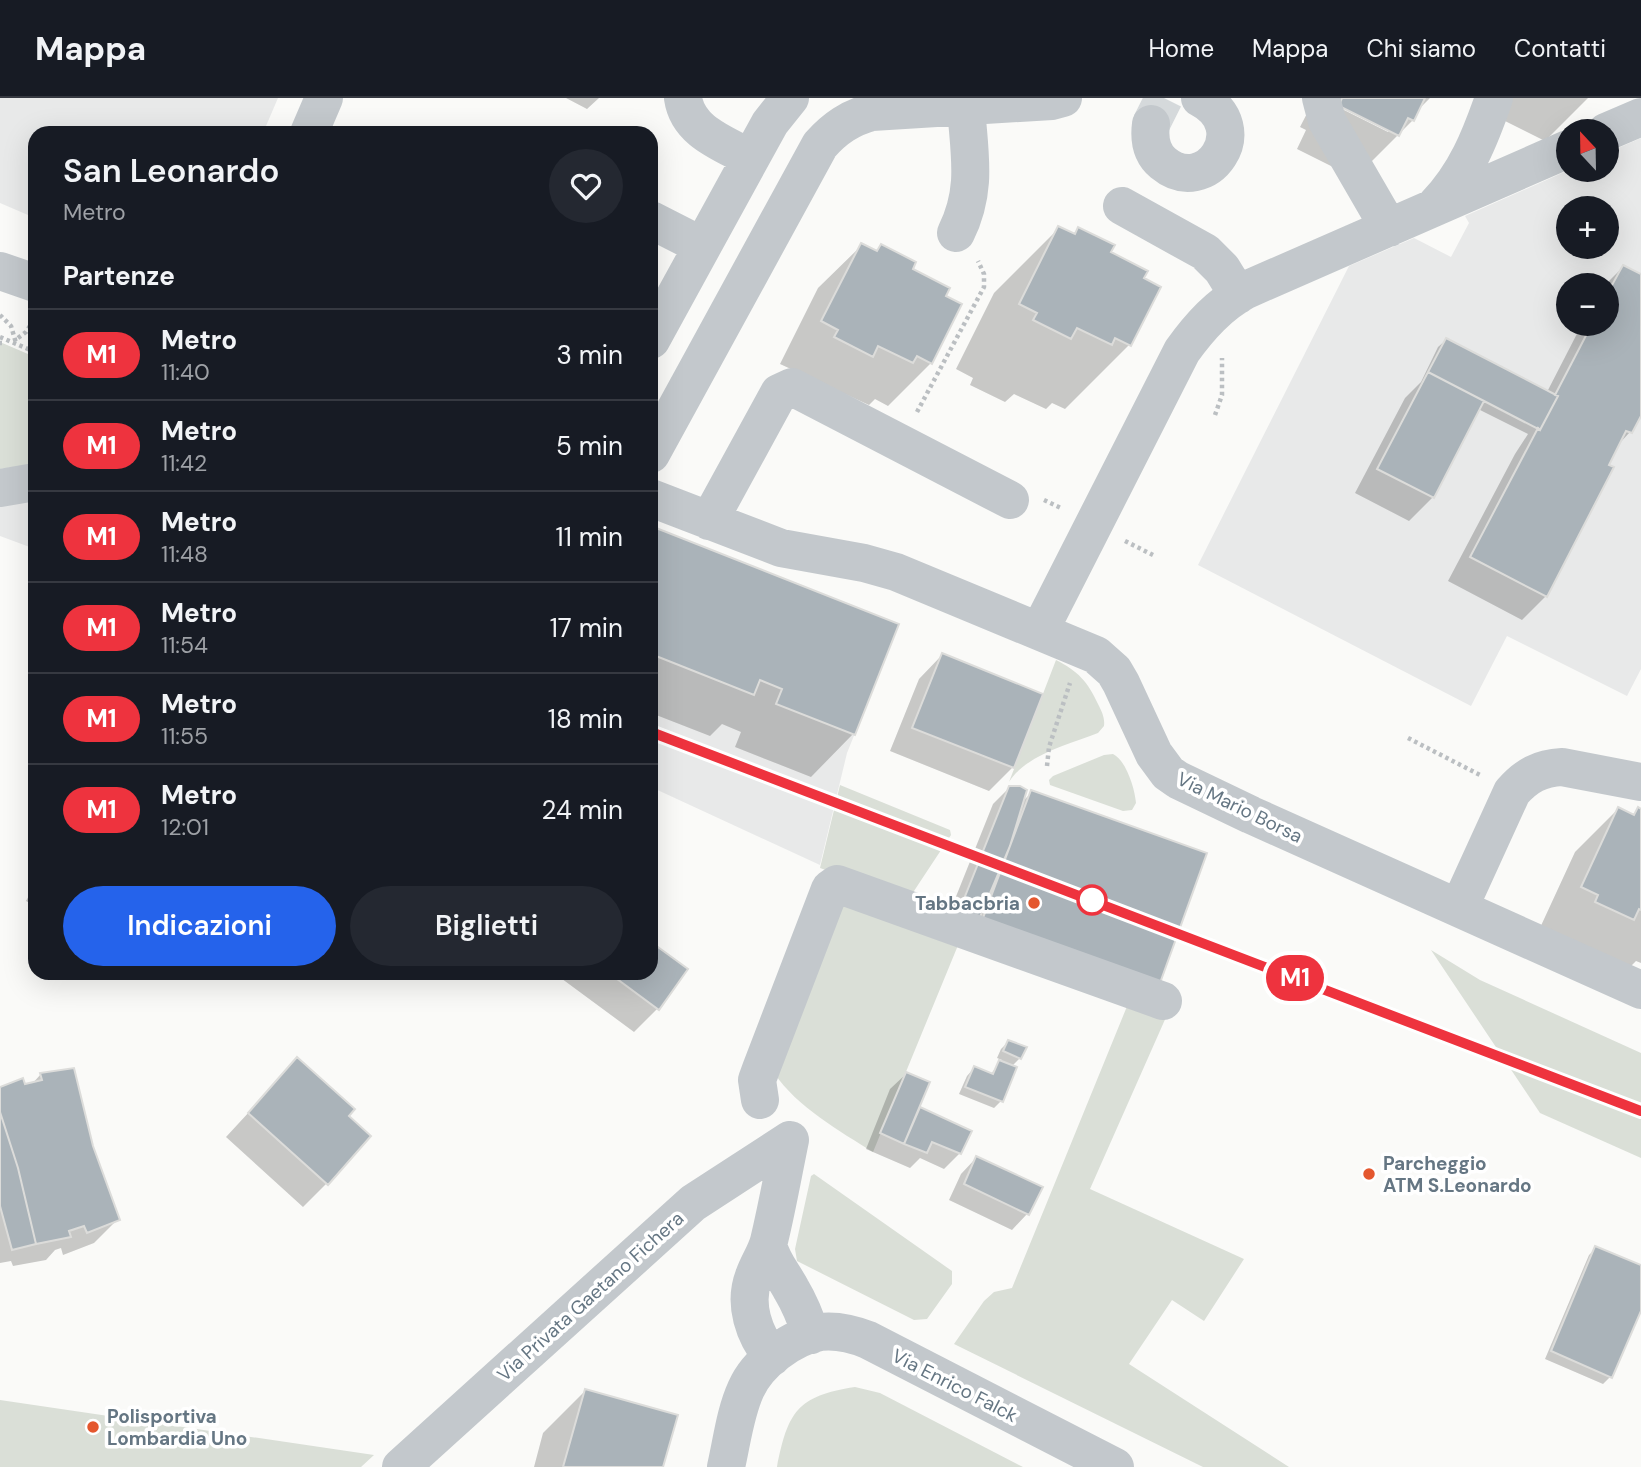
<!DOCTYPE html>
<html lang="it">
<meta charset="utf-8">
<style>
:root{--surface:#171b24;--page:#242831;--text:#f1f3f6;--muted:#9ea1a6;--line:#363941;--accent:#2563eb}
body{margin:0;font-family:"DM Sans",sans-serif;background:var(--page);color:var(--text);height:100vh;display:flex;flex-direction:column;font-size:26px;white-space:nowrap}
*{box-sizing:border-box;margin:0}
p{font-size:23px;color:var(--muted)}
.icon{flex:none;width:38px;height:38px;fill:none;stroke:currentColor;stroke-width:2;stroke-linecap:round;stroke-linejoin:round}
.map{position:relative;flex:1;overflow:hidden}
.panel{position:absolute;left:28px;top:28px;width:630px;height:854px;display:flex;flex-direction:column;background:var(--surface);border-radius:21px;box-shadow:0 7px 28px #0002}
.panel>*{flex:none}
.badge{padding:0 14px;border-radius:23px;font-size:24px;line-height:46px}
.needle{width:46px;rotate:338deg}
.controls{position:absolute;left:1556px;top:21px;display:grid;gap:14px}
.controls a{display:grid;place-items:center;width:63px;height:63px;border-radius:50%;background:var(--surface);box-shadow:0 7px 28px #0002;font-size:35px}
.map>.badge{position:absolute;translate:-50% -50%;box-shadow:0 0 0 4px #fff}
h2{padding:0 35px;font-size:26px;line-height:63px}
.round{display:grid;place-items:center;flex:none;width:74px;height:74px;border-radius:37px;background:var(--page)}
.overview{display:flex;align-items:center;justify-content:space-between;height:119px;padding:0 35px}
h1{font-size:33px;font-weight:600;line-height:52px}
.primary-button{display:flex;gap:14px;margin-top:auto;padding:14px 35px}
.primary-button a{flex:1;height:80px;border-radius:42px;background:var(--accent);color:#fff;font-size:28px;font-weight:600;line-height:80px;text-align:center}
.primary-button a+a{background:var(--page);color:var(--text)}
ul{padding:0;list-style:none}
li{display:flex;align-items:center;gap:21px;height:91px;padding:0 35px;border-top:2px solid var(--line)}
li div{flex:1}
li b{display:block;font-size:26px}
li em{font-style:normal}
li .badge{min-width:77px;font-weight:700;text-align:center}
header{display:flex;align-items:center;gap:42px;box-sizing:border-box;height:98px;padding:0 35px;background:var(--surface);border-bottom:2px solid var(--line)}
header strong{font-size:33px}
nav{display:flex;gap:38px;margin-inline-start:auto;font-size:24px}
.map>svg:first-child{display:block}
.built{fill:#e8e9e9;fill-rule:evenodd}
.green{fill:#dadfd7}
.shadow{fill:#0003;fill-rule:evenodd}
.building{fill:#aab3b9;stroke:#dcdcda;stroke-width:2}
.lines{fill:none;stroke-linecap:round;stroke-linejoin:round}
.minor-tunnel{stroke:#d5d9db;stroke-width:38;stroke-dasharray:38 19;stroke-linecap:butt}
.path{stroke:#bbbfc2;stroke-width:4.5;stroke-dasharray:3.5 3.5;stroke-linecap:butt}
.minor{stroke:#c3c8cc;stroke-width:38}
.line-casing{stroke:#fff;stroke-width:16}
.line{stroke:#ee333e;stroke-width:10}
.stop-dot{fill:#fff;stroke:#ee333e;stroke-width:3.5}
.poi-dot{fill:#e4572e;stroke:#fff;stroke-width:2.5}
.labels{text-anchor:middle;stroke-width:7;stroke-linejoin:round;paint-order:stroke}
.street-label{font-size:19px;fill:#657683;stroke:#fff}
.poi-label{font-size:19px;font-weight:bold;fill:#657683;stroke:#fff;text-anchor:start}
</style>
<header>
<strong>Mappa</strong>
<nav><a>Home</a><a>Mappa</a><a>Chi siamo</a><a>Contatti</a></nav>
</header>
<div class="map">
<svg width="1641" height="1369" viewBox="0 0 1641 1369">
<rect width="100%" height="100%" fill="#fafaf8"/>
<path class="built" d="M0,0H278L263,35H35V120L0,105Z
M1641,40V571L1627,598L1507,538L1471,608L1198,467L1349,168L1414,140L1451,159L1469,125L1465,118L1569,72H1606L1607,55ZM1568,110H1606V149H1568ZM1568,187H1606V226H1568Z
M35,401V451L0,438V407Z
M651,428L899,526L847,655L820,767L651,689Z"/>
<path class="green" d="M0,244L35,259V366L0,371Z
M1056,562C1078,573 1088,584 1098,606C1102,614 1105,620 1104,628L1098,635C1068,647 1027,656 1009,684Z
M1113,656C1126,662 1135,691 1136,705L1132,712L1123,713L1050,687L1049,682L1053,678L1104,657Z
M840,687L950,732L951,737L912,796L902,799L820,770Z
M833,804L961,840L873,1054C841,1034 796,1008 775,976Z
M1431,852L1480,882L1641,955V1060L1540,1015Z
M1130,901L1167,917L1090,1091L1244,1161L1204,1223L1172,1202L1129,1266L1289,1369H1203L954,1246L984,1203L994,1194L1012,1190Z
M814,1076L952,1173V1186L927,1221L914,1222L797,1163L795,1151L811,1078Z
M855,1289L880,1295L1023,1369H777C788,1314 797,1298 855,1289Z
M0,1302L374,1357L361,1369H0Z"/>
<path class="shadow" d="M566,0H599L587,11Z
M1315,0H1430L1417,13L1413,22L1355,80L1297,51L1306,32L1300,29ZM1332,2L1390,32L1388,34L1330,5Z
M1494,0H1588L1545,43L1487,14Z
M1059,130L1073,137L1079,131L1142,181L1129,247L1065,311L1052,305L1046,311L1014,296L1005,304L970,287L973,280L956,271L994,195Z
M861,148L875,154L881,149L944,199L931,265L888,308L875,301L869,307L780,266L818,190Z
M1623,169L1641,178V314L1630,334L1617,348L1607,368L1612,370L1546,498L1522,522L1448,483L1515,356L1528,336L1478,311L1433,399L1409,423L1355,395L1405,300L1421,284L1438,249L1446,242L1547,294L1582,226H1606L1605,187Z
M651,430L853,636L811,679L735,649L741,634L722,626L710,638L651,615Z
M942,557L1040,597L1013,669L989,693L890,653L919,581Z
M1009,690L1021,705L1032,694L1205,756L977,827L982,815L963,833L945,826L993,706Z
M1618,711L1632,718L1638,712L1641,713V865L1636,863L1630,869L1539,832L1575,754Z
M35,787V808L26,803Z
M651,846L658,910L634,934L554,875H651Z
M1008,944L1020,960L1011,969L1001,1003L994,1010L959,996L967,978L974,970L990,977L1002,962L997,960L1001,951Z
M298,961L346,1018L327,1085L303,1109L226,1039Z
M41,976L92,1048L118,1121L94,1145L63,1157L61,1150L55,1152L46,1162L13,1168L11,1163L0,1165V991L31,987Z
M906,976L917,1010L970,1033L960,1055L944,1071L920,1060L910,1070L866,1051L890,991Z
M976,1060L1040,1090L1027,1116L1012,1132L949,1102L961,1076Z
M1596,1150L1641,1169V1208L1610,1279L1603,1286L1545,1261L1589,1157Z
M586,1292L662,1369H534L543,1335Z"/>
<path class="building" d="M1342,0H1425L1414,23L1408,20L1399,38L1339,8Z
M1058,128L1075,136L1078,129L1115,147L1111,154L1148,173L1144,180L1161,189L1131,248L1115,240L1112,247L1077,230L1071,241L1033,222L1037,215L1019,206Z
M861,145L877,153L881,146L916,164L913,171L950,190L946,198L962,206L932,266L917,258L913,265L878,248L873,259L834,239L838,232L821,223Z
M1623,167L1641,176V318L1632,335L1626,333L1609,367L1614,369L1547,499L1470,459L1538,330L1540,332L1558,298L1555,297L1592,226H1606V198Z
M1446,240L1558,298L1540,332L1428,274Z
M1428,274L1484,303L1434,400L1377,371Z
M651,428L899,526L855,637L776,606L782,591L760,582L754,597L651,556Z
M942,555L1043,596L1014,670L912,630Z
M1009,688H1020L1027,692L1010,748L980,819L960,811Z
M1031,692L1207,755L1160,885L983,820Z
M1618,709L1634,717L1638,709L1641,711V812L1639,811L1634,822L1595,804L1598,797L1581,789Z
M651,844L688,871L659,912L609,875H651Z
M1008,942L1027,949L1021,961L1003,953Z
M297,959L355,1011L349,1018L371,1038L328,1087L248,1015Z
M999,962L1017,969L1003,1004L965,989L974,968L993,976Z
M74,970L93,1048L120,1122L87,1135L84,1128L69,1133L71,1139L36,1146L18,1070L0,1014V989L23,980L25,986L42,982L40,975Z
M906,974L930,984L904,1046L880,1035Z
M920,1009L972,1033L961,1056L932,1044L927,1055L904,1046Z
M0,1014L18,1070L36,1146L12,1152L0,1108Z
M976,1058L1043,1089L1029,1117L964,1086Z
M1595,1148L1641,1167V1213L1612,1280L1551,1253Z
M585,1291L678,1317L663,1369H563Z"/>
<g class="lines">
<path class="minor-tunnel" d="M1151,26L1164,0"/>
<path class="path" d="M0,217L11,228L16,245
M0,239L35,254
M18,240L26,234L35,220
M0,245H2
M917,314L984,189V176L978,163
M1215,317L1222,297V260
M1044,402L1061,410
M1125,443L1153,457
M1408,640L1480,677
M1047,668L1049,649L1070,585"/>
<path class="minor" d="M683,0C688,34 723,45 750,60
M1321,0L1327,23L1389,130
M1151,26C1149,41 1151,55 1163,65C1206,101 1257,30 1200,0
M1606,34L1641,19
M309,35L324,0
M1436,107C1466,76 1480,40 1494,0
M1122,108L1205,154L1222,171L1238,197
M651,122L702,148
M956,135C978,91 969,55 966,8
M0,173L35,185
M651,242L770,25L790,0
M651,356L820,47C835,30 850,20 872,14L1052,3L1063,0
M0,390L35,384
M651,400L781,450L864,465L896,474L1096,557L1114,573L1121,585L1154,656L1168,675L1178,682L1251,717L1641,892
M709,423L779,295L792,289L1010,402
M1040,532L1182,253C1200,228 1219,207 1246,192L1568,51
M1459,810L1512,694C1526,678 1540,670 1562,669L1641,684
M760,1002L757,982L761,971L830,791L837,786L1163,903
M768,1147C772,1164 783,1176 791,1191C800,1206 806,1221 811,1237
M772,1259C754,1237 743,1206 754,1178C758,1166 766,1155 769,1143C777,1110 783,1076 790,1042
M401,1369L693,1105L790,1042
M726,1369C732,1343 735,1315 746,1291C758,1264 792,1239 820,1234C837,1232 853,1236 868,1242L1115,1369"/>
</g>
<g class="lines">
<g class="line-casing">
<path id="line" d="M651,634L1641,1013"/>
</g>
<use href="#line" class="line"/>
</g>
<circle class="stop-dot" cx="1092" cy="802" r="14"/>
<g class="poi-dot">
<circle cx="1034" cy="805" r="7"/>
<circle cx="1369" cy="1076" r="7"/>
<circle cx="93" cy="1329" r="7"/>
</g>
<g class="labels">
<g class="street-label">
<text transform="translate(1240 709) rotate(26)" y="7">Via Mario Borsa</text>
<text transform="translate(590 1198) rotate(-42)" y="7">Via Privata Gaetano Fichera</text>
<text transform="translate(955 1287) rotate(27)" y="7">Via Enrico Falck</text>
</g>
<g class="poi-label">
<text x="1020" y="812" text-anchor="end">Tabbacbria</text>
<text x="1383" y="1072">Parcheggio<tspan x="1383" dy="22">ATM S.Leonardo</tspan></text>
<text x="107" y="1325">Polisportiva<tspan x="107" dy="22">Lombardia Uno</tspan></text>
</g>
</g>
</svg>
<div class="controls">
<a><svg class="needle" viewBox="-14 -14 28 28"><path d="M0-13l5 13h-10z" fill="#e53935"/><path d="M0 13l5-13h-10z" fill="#9ea1a6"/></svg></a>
<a>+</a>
<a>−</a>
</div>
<b class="badge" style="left:1295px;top:880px;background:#ee333e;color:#fff">M1</b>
<section class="panel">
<div class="overview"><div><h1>San Leonardo</h1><p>Metro</p></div><a class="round"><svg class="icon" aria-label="heart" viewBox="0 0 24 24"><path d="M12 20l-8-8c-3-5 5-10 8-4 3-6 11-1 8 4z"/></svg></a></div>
<h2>Partenze</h2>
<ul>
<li><span class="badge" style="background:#ee333e;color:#fff">M1</span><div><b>Metro</b><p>11:40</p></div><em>3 min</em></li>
<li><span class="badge" style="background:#ee333e;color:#fff">M1</span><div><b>Metro</b><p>11:42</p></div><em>5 min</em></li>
<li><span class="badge" style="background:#ee333e;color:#fff">M1</span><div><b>Metro</b><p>11:48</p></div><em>11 min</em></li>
<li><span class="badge" style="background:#ee333e;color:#fff">M1</span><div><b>Metro</b><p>11:54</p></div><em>17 min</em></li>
<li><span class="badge" style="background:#ee333e;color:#fff">M1</span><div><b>Metro</b><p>11:55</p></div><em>18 min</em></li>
<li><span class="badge" style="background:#ee333e;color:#fff">M1</span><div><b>Metro</b><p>12:01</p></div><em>24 min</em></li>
</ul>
<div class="primary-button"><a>Indicazioni</a><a>Biglietti</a></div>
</section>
</div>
